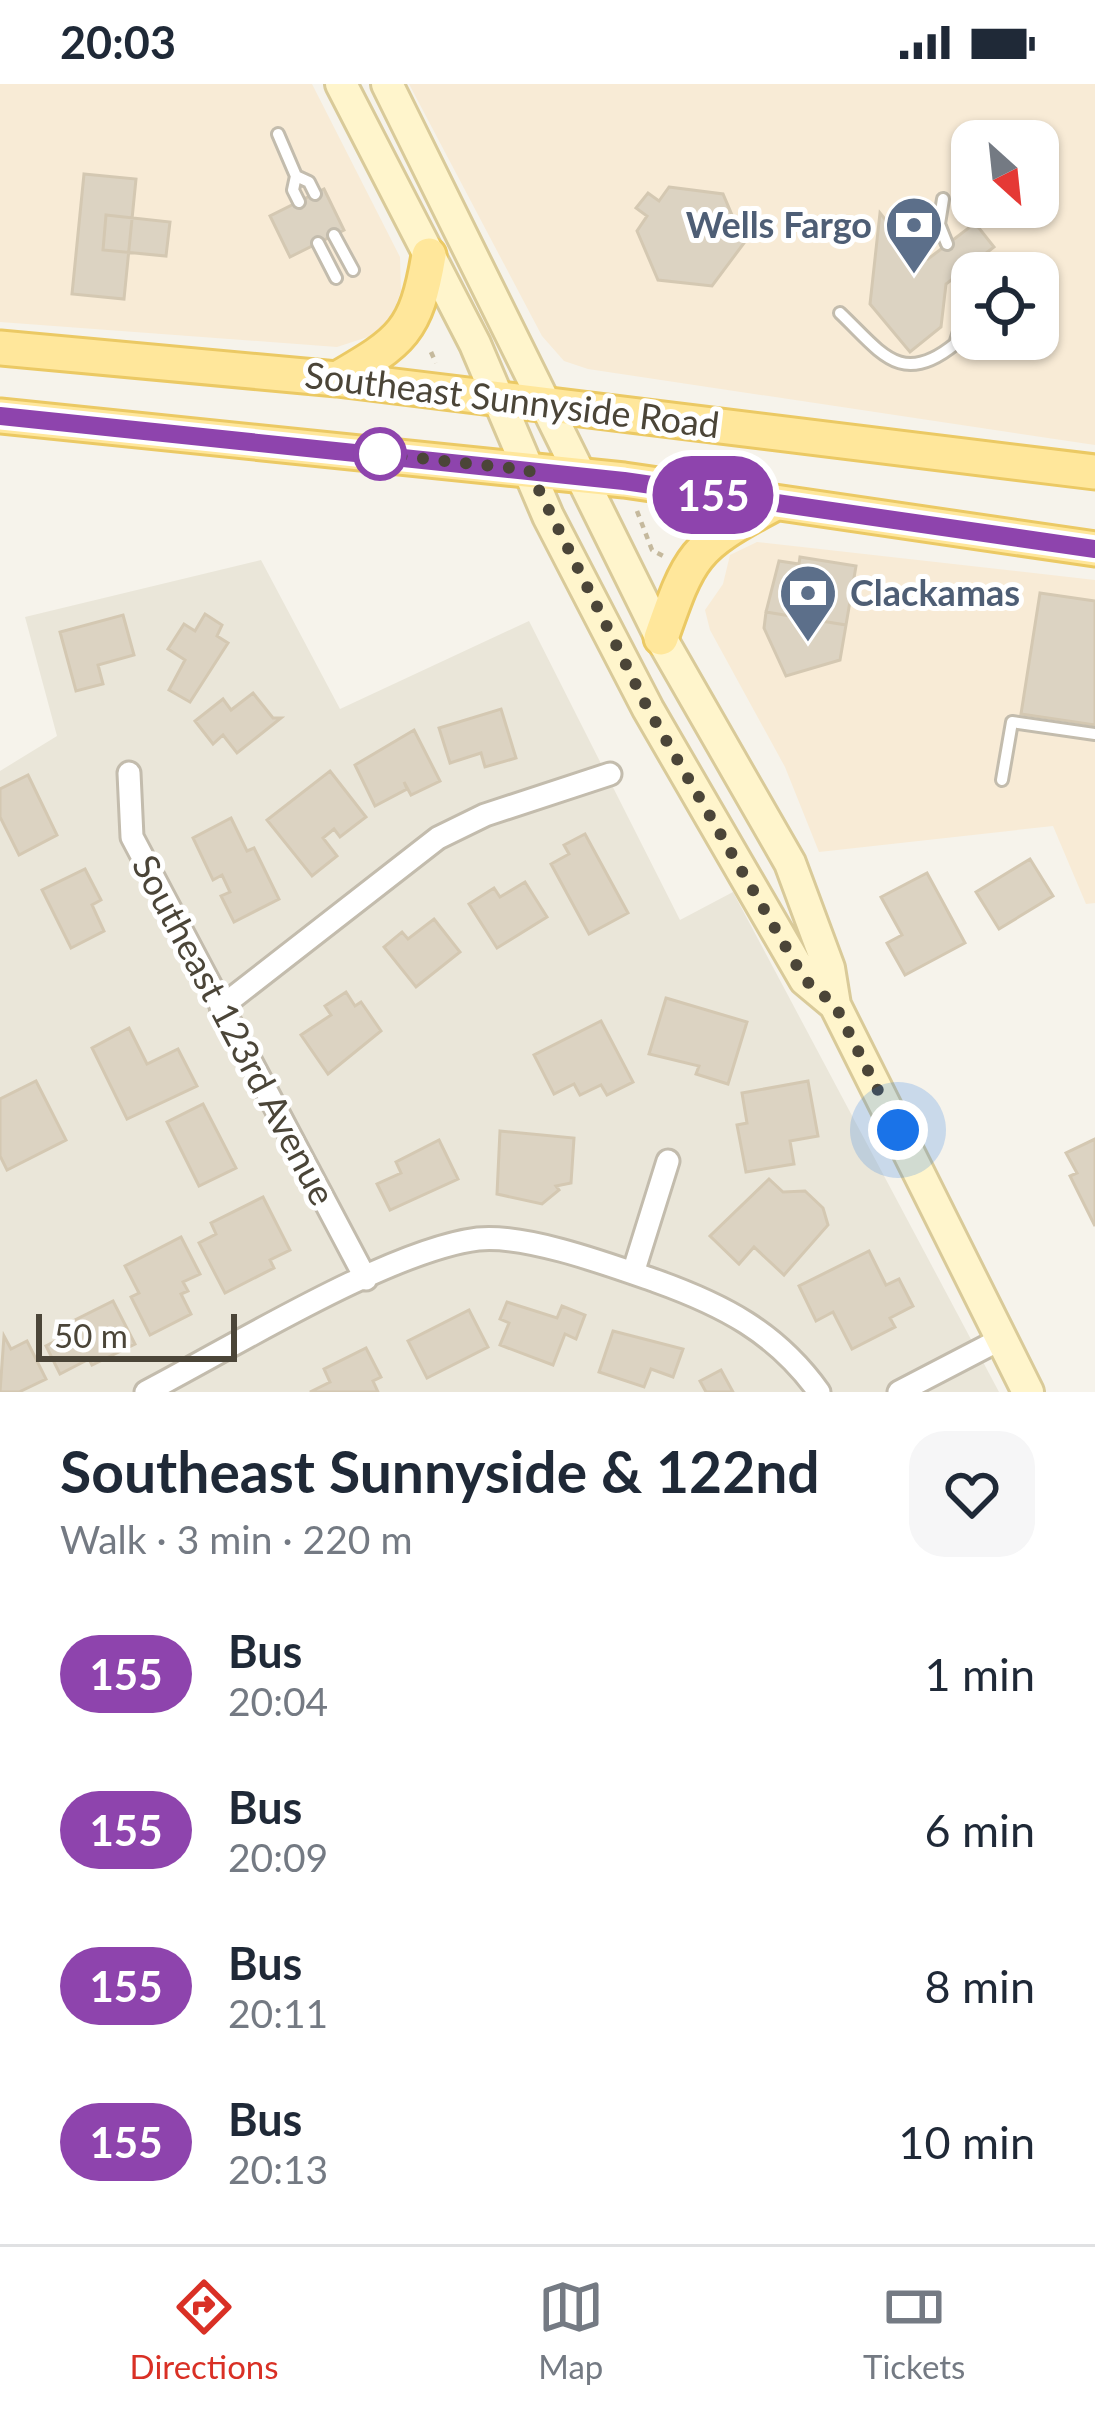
<!DOCTYPE html>
<meta charset="utf-8">
<style>
:root{--surface:#fff;--page:#f6f6f7;--text:#1f2937;--muted:#747a83;--line:#e0e1e3;--accent:#d93025}
body{margin:0;font-family:Lato,sans-serif;background:var(--page);color:var(--text);height:100vh;display:flex;flex-direction:column;font-size:45px;white-space:nowrap}
*{box-sizing:border-box;margin:0}
p{font-size:39px;color:var(--muted)}
.icon{flex:none;width:66px;height:66px;fill:none;stroke:currentColor;stroke-width:2;stroke-linecap:round;stroke-linejoin:round}
.map{position:relative;height:1308px;overflow:hidden}
.sheet{display:flex;flex-direction:column;background:var(--surface);flex:1}
.sheet>*{flex:none}
.badge{padding:0 24px;border-radius:39px;font-size:42px;line-height:78px}
.needle{width:78px;rotate:153deg}
.controls{position:absolute;left:951px;top:36px;display:grid;gap:24px}
.controls a{display:grid;place-items:center;width:108px;height:108px;border-radius:24px;background:var(--surface);box-shadow:0 3px 9px #0004;font-size:60px}
.scale{position:absolute;left:36px;bottom:30px;width:201px;box-sizing:border-box;padding-left:12px;border:6px solid #4b4538;border-top:0;font-size:33px;line-height:42px;white-space:nowrap;color:#4b4538;-webkit-text-stroke:9px #fff;paint-order:stroke}
.you{position:absolute;width:60px;height:60px;margin:-30px;border:9px solid #fff;border-radius:50%;background:#1a73e8;box-shadow:0 0 0 18px #1a73e833}
.map>.badge{position:absolute;translate:-50% -50%;box-shadow:0 0 0 6px #fff}
.round{display:grid;place-items:center;flex:none;width:126px;height:126px;border-radius:36px;background:var(--page)}
.summary{display:flex;align-items:center;justify-content:space-between;height:204px;padding:0 60px}
h1{font-size:57px;font-weight:700;line-height:90px}
ul{padding:0;list-style:none}
li{display:flex;align-items:center;gap:36px;height:156px;padding:0 60px}
li div{flex:1}
li b{display:block;font-size:45px}
li em{font-style:normal}
li .badge{min-width:132px;font-weight:700;text-align:center}
.status{display:flex;justify-content:space-between;align-items:center;height:84px;padding:0 60px;background:var(--surface);direction:ltr}
.status svg{height:33px;fill:currentColor}
.tab-bar{display:flex;justify-content:space-around;align-items:center;height:168px;border-top:3px solid var(--line);background:var(--surface);font-size:33px;color:var(--muted)}
.tab-bar a{display:grid;justify-items:center;gap:6px}
.tab-bar .selected{color:var(--accent)}
.map>svg:first-child{display:block}
.residential{fill:#eae6d9}
.commercial{fill:#f8ebd6;fill-rule:evenodd}
.building{fill:#dcd3c2;stroke:#d4c8b2;stroke-width:3}
.lines{fill:none;stroke-linecap:round;stroke-linejoin:round}
.lane-casing{stroke:#c3bcad;stroke-width:16}
.street-casing{stroke:#c3bcad;stroke-width:27}
.secondary-casing{stroke:#d9ca99;stroke-width:36}
.primary-casing{stroke:#ebc964;stroke-width:39}
.path{stroke:#c5b99d;stroke-width:4.5;stroke-dasharray:6 6;stroke-linecap:butt}
.lane{stroke:#fff;stroke-width:10}
.street{stroke:#fff;stroke-width:21}
.secondary{stroke:#fff5cc;stroke-width:30}
.primary{stroke:#ffe79b;stroke-width:33}
.line-casing{stroke:#fff;stroke-width:27}
.line{stroke:#8e44ad;stroke-width:18}
.walk{stroke:#4b4538;stroke-width:12;stroke-dasharray:0 21.6}
.stop-dot{fill:#fff;stroke:#8e44ad;stroke-width:6}
.labels{text-anchor:middle;stroke-width:10;stroke-linejoin:round;paint-order:stroke}
.service-label{font-size:36px;font-weight:bold;fill:#4e5e75;stroke:#fff;text-anchor:end}
.street-label{font-size:36px;fill:#4b4538;stroke:#fff}
</style>
<div class="status"><b>20:03</b><svg viewBox="0 0 49 12"><path d="M0 12V9h3v3zM5 12V6h3v6zM10 12V3h3v9zM15 12V0h3v12zM26 1h20v11H26zM47 4h2v5h-2z"/></svg></div>
<div class="map">
<svg width="1095" height="1308" viewBox="0 0 1095 1308">
<rect width="100%" height="100%" fill="#f6f3eb"/>
<path class="residential" d="M261,476L340,625L529,537L680,836L733,808L999,1308H0V687L57,652L25,533Z"/>
<path class="commercial" d="M0,0H312L400,173L401,207L390,236L374,251L337,263L0,238Z
M409,0H1095V361L588,285L564,277L542,252ZM972,57H1038V123H972ZM972,189H1038V255H972Z
M757,458L1095,496V819L1086,820L1053,742L819,768L785,683L710,546L705,526L723,500L730,471Z"/>
<path class="building" d="M84,90L136,95L124,215L72,210Z
M669,103L723,110L744,159L712,202L658,196L637,147L647,132L636,124L648,109L659,117Z
M324,105L344,146L290,173L270,132Z
M880,129L900,154L907,148L928,175L975,139L994,163L946,200L941,243L910,268L870,220Z
M106,131L170,138L166,172L103,166Z
M800,473L856,482L846,541L766,528L779,477L799,480Z
M1040,509L1095,517V641L1021,630Z
M766,528L846,541L840,576L786,592L764,544Z
M205,530L222,541L217,552L228,559L190,618L169,606L185,576L168,565L184,540L195,547Z
M123,531L134,571L98,581L103,600L76,607L60,548Z
M253,609L273,634H281L237,669L223,651L213,660L195,637L223,615L231,626Z
M501,625L516,674L485,683L481,669L450,679L439,644Z
M414,646L440,697L411,711L404,698L407,705L375,722L355,681Z
M330,687L366,733L340,753L334,745L323,754L337,772L312,792L267,736Z
M28,691L57,751L19,771L0,733V705Z
M231,734L247,767L254,764L279,815L234,838L221,812L230,808L222,791L213,796L193,754Z
M585,750L628,829L589,850L551,780L569,770L564,761Z
M1030,775L1053,812L999,845L976,808Z
M85,785L101,816L92,821L104,847L71,864L42,806Z
M927,789L965,859L905,891L887,859L902,851L881,813Z
M525,798L547,833L497,864L469,820L494,804L500,813Z
M434,835L460,868L416,903L384,863L402,848L408,855Z
M346,908L355,922L361,918L381,947L328,990L301,951L331,931L325,922Z
M666,914L747,938L728,1000L696,990L699,982L649,970Z
M601,937L633,998L607,1011L601,1001L580,1011L574,1000L554,1010L534,971Z
M129,944L147,980L178,965L197,1002L127,1035L92,964Z
M36,997L66,1056L7,1086L0,1072V1015Z
M808,997L818,1052L790,1057L794,1080L746,1088L737,1041L747,1039L742,1009Z
M203,1020L236,1084L199,1102L167,1038Z
M500,1047L574,1054L571,1099L556,1102L559,1106L542,1120L497,1110Z
M1095,1055V1142L1070,1092L1077,1089L1066,1069Z
M439,1056L458,1095L390,1126L377,1100L401,1089L396,1078Z
M769,1095L783,1108L805,1107L823,1124L828,1141L784,1191L754,1163L739,1180L710,1152Z
M263,1113L290,1166L270,1176L274,1184L225,1209L199,1159L216,1150L211,1139Z
M181,1153L200,1190L183,1198L188,1207L181,1210L191,1230L150,1251L131,1213L139,1209L125,1182Z
M869,1167L886,1201L899,1195L913,1222L890,1234L895,1243L852,1265L833,1228L816,1237L799,1202Z
M113,1217L135,1260L92,1281L89,1275L60,1290L46,1262L75,1247L71,1238Z
M507,1218L557,1234L562,1222L585,1231L576,1255L565,1250L553,1281L500,1261L509,1239L500,1235Z
M469,1226L488,1263L427,1294L408,1257Z
M613,1247L683,1265L673,1293L651,1285L644,1303L599,1288Z
M4,1252L11,1265L27,1257L46,1295L19,1308H0Z
M366,1264L381,1293L373,1297L378,1308H310L330,1298L324,1285Z
M721,1286L733,1308H706L700,1297Z"/>
<g class="lines">
<g class="lane-casing">
<path id="lane" d="M278,50L296,92L309,98L315,110
M296,92L293,106L299,118
M943,115L939,140L947,160
M334,151L353,186
M318,159L336,194
M840,229C881,268 901,304 955,260L969,217L966,185
M1002,696L1012,638L1095,650"/>
</g>
<g class="street-casing">
<path id="street" d="M129,689L132,753L366,1195
M221,923L438,754L485,731L610,690
M633,1189L668,1077
M146,1308C231,1264 389,1166 478,1155C526,1150 610,1181 656,1197C723,1221 776,1248 819,1308
M899,1308L1001,1255"/>
</g>
<g class="secondary-casing">
<path id="secondary" d="M341,0L475,260L548,432L648,625L805,896L835,921
M387,0L661,554L790,779L829,884L835,921L1028,1308"/>
</g>
<g class="primary-casing">
<path id="primary" d="M0,264L337,295L1095,388
M337,295C402,257 416,248 429,171
M0,332L624,396L1095,465
M661,554C690,471 693,463 772,421"/>
</g>
<path class="path" d="M431,268L436,279
M637,427L652,466L663,472"/>
<use href="#lane" class="lane"/>
<use href="#street" class="street"/>
<use href="#secondary" class="secondary"/>
<use href="#primary" class="primary"/>
</g>
<g class="lines">
<g class="line-casing">
<path id="line" d="M0,332L624,397L1095,465"/>
</g>
<use href="#line" class="line"/>
<path class="walk" d="M380,370L529,386L648,625L805,896L835,921L898,1046"/>
</g>
<defs>
<g id="bank-pin" transform="scale(3)"><path d="M0 17L-7.5 6A9.5 9.5 0 1 1 7.5 6Z" fill="#5c6f8a" stroke="#fff"/><path d="M-6-4H6V4H-6ZM0-2.3a2.3 2.3 0 1 0 0 4.6a2.3 2.3 0 1 0 0-4.6Z" fill="#fff"/></g>
</defs>
<g fill-rule="evenodd">
<use href="#bank-pin" x="914" y="141"/>
<use href="#bank-pin" x="808" y="509"/>
</g>
<circle class="stop-dot" cx="380" cy="370" r="24"/>
<g class="labels">
<g class="service-label">
<text x="872" y="154">Wells Fargo</text>
<text x="850" y="522" text-anchor="start">Clackamas</text>
</g>
<g class="street-label">
<text transform="translate(512 316) rotate(7)" y="13">Southeast Sunnyside Road</text>
<text transform="translate(234 946) rotate(62)" y="13">Southeast 123rd Avenue</text>
</g>
</g>
</svg>
<div class="controls">
<a><svg class="needle" viewBox="-14 -14 28 28"><path d="M0-13l5 13h-10z" fill="#e53935"/><path d="M0 13l5-13h-10z" fill="#747a83"/></svg></a>
<a><svg class="icon" aria-label="locate" viewBox="0 0 24 24"><circle cx="12" cy="12" r="6"/><path d="M12 2v4M12 18v4M2 12h4M18 12h4"/></svg></a>
</div>
<div class="scale">50 m</div>
<div class="you" style="left:898px;top:1046px"></div>
<b class="badge" style="left:713px;top:411px;background:#8e44ad;color:#fff">155</b>
</div>
<section class="sheet">
<div class="summary"><div><h1>Southeast Sunnyside &amp; 122nd</h1><p>Walk · 3 min · 220 m</p></div><a class="round"><svg class="icon" aria-label="heart" viewBox="0 0 24 24"><path d="M12 20l-8-8c-3-5 5-10 8-4 3-6 11-1 8 4z"/></svg></a></div>
<ul>
<li><span class="badge" style="background:#8e44ad;color:#fff">155</span><div><b>Bus</b><p>20:04</p></div><em>1 min</em></li>
<li><span class="badge" style="background:#8e44ad;color:#fff">155</span><div><b>Bus</b><p>20:09</p></div><em>6 min</em></li>
<li><span class="badge" style="background:#8e44ad;color:#fff">155</span><div><b>Bus</b><p>20:11</p></div><em>8 min</em></li>
<li><span class="badge" style="background:#8e44ad;color:#fff">155</span><div><b>Bus</b><p>20:13</p></div><em>10 min</em></li>
</ul>
</section>
<nav class="tab-bar">
<a class="selected"><svg class="icon" aria-label="directions" viewBox="0 0 24 24"><path d="M12 3l9 9-9 9-9-9zM9 14v-3h6M13 9l2 2-2 2"/></svg>Directions</a>
<a><svg class="icon" aria-label="map" viewBox="0 0 24 24"><path d="M3 6l6-2 6 2 6-2v14l-6 2-6-2-6 2zM9 4v14M15 6v14"/></svg>Map</a>
<a><svg class="icon" aria-label="tickets" viewBox="0 0 24 24"><path d="M3 7h18v10H3zM15 7v10"/></svg>Tickets</a>
</nav>
